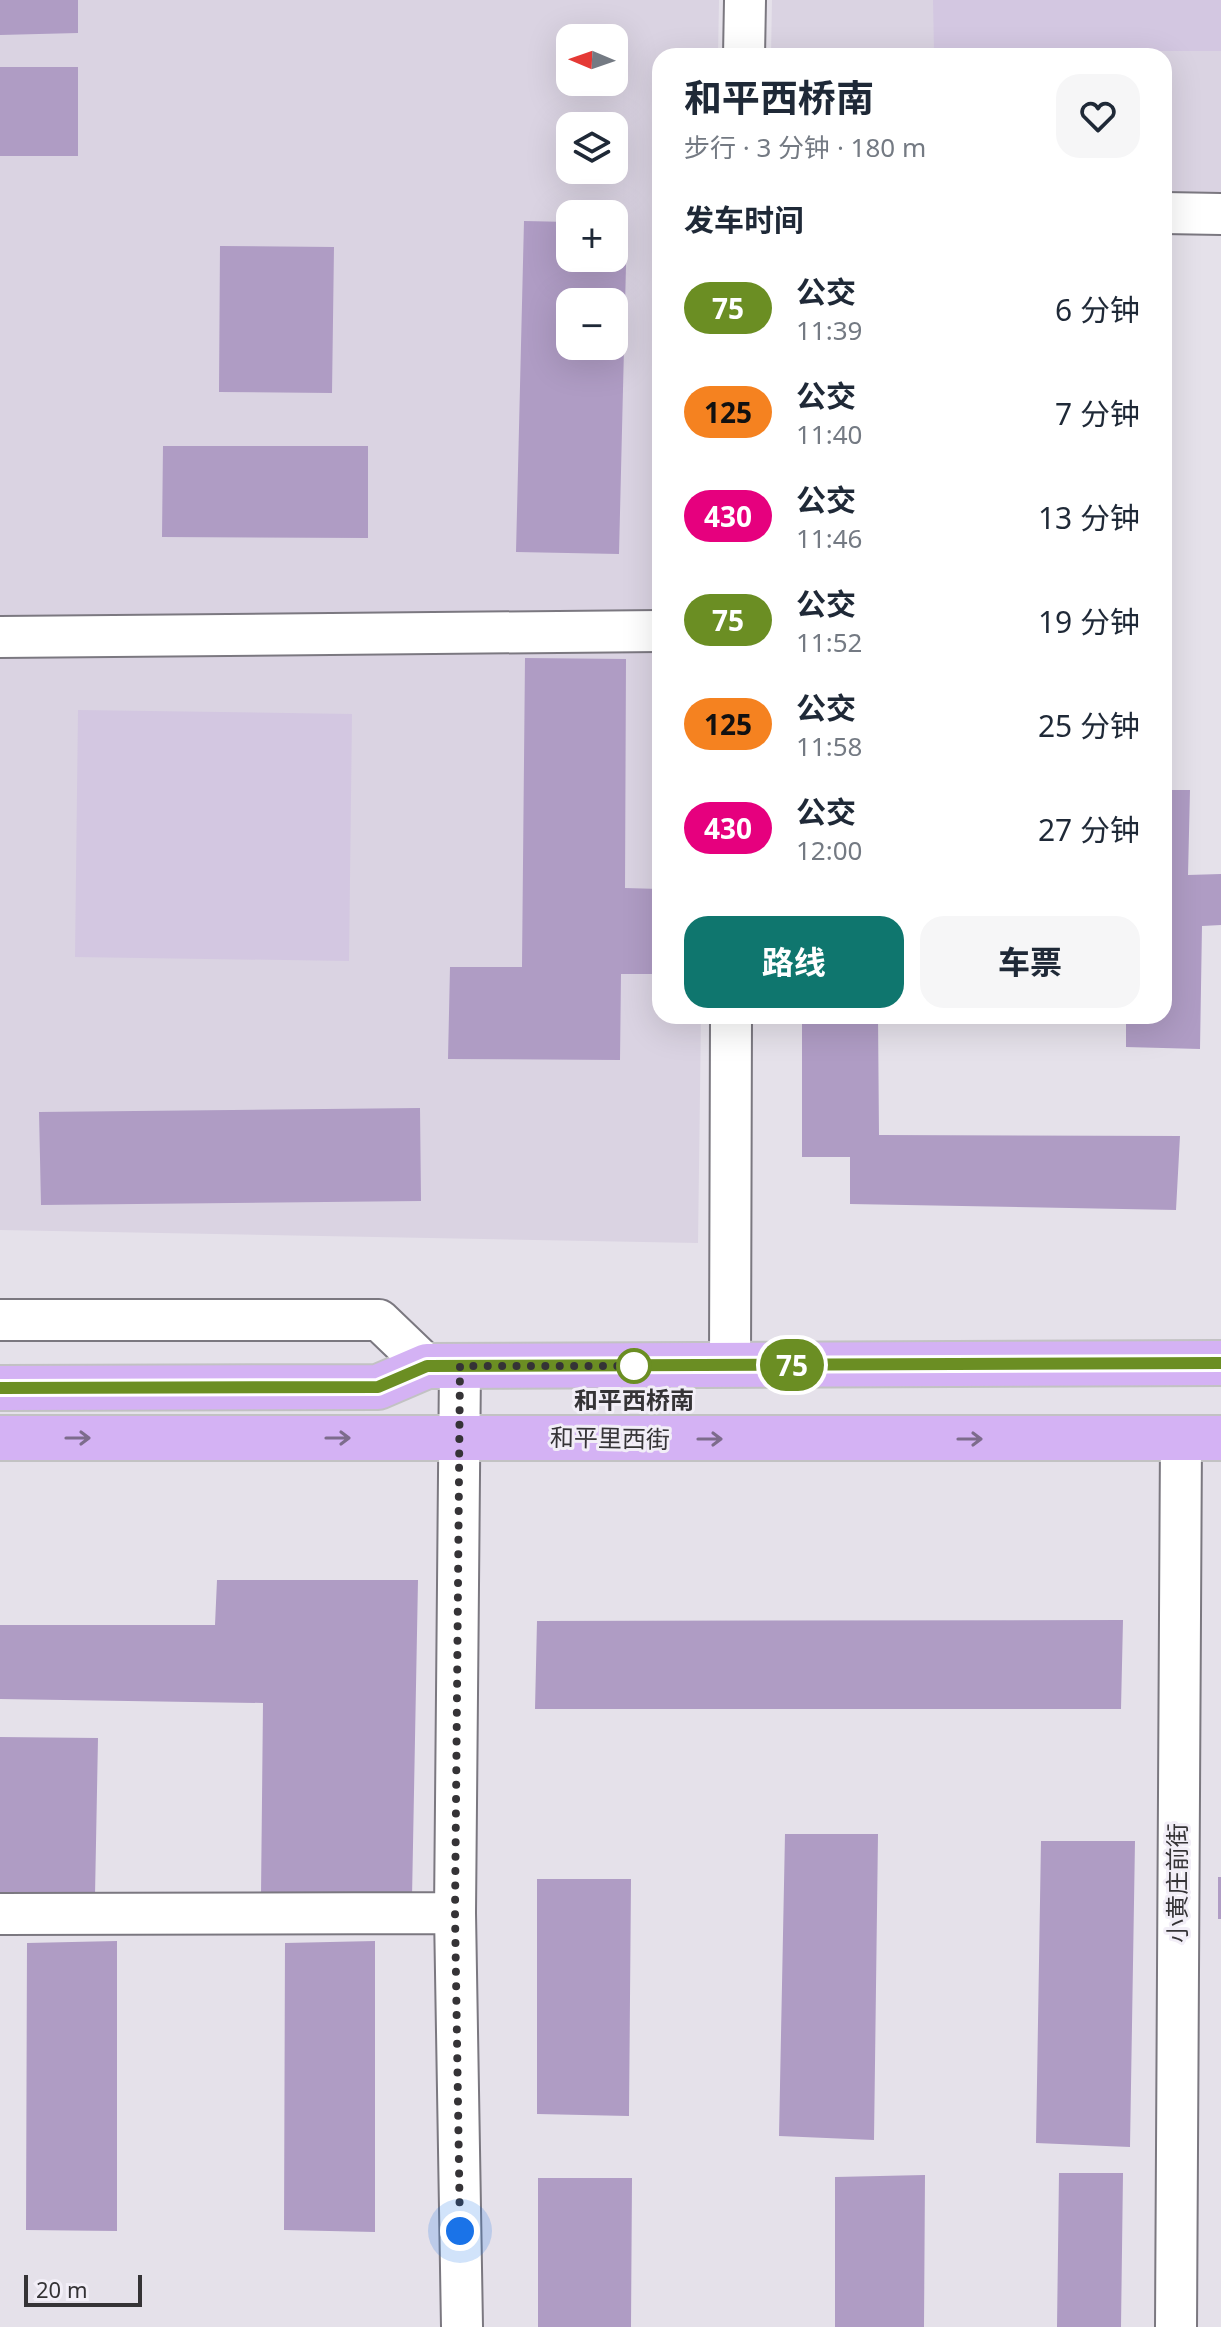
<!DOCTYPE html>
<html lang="zh">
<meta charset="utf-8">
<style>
:root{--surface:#fff;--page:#f6f6f7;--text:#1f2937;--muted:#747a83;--accent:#0f766e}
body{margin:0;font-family:"Noto Sans","Noto Sans SC",sans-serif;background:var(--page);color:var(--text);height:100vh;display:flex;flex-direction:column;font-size:30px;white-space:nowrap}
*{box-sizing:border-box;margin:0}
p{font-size:26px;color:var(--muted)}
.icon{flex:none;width:44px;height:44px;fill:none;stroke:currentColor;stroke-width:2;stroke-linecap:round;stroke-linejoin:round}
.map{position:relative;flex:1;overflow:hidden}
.drawer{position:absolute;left:652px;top:48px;width:520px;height:976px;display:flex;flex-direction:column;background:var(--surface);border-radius:24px;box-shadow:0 8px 32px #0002}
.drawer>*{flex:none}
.badge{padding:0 16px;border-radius:26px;font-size:28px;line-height:52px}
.needle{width:52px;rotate:272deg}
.tools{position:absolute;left:556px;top:24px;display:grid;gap:16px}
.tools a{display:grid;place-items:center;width:72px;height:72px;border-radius:16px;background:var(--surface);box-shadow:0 8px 32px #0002;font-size:40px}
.scale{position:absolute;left:24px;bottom:20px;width:118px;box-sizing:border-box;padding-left:8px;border:4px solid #353336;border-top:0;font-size:22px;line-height:28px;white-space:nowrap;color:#353336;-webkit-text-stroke:6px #f2eef7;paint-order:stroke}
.you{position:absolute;width:40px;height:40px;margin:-20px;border:6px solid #fff;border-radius:50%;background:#1a73e8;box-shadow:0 0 0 12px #1a73e833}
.map>.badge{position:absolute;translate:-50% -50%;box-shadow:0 0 0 4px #fff}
h2{padding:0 32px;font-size:30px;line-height:72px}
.round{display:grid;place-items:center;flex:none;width:84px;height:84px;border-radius:24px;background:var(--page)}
.headline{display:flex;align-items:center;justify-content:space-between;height:136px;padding:0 32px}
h1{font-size:38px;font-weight:700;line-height:60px}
.primary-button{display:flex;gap:16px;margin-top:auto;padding:16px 32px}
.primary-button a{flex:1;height:92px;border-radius:24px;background:var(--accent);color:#fff;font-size:32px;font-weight:700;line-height:92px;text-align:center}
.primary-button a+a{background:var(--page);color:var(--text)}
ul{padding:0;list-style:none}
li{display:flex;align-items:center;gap:24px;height:104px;padding:0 32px}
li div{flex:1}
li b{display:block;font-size:30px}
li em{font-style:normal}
li .badge{min-width:88px;font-weight:700;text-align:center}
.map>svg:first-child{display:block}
.built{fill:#dad3e2;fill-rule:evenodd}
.green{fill:#d3c7e1}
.building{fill:#af9cc4;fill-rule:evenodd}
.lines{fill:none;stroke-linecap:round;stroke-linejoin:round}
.minor-casing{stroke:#7b7880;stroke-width:44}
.primary-casing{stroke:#c2c2c3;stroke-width:48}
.minor{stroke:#fff;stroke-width:40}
.primary{stroke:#d4b2f4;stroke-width:44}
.oneway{stroke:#7d6c8c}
.line-casing{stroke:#fff;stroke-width:18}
.line{stroke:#6b8e23;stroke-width:12}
.walk{stroke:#353336;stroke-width:8;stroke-dasharray:0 14.4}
.stop-dot{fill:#fff;stroke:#6b8e23;stroke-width:4}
.labels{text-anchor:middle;stroke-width:6;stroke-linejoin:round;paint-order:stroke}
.stop-label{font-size:24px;font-weight:bold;fill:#353336;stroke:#f2eef7}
.street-label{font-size:24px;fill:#353336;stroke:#f2eef7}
</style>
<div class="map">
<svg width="1221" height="2327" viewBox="0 0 1221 2327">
<rect width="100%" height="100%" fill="#e5e1ea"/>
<path class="built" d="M0,0H719L718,56H660V1016H701L698,1243L0,1230ZM570,38H614V82H570ZM570,126H614V170H570ZM570,214H614V258H570ZM570,302H614V346H570Z
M772,0H1221V194H1164V56H771Z"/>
<path class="green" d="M933,0H1221V51H934Z
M78,710L352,714L349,961L75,957Z"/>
<path class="building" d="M0,0H78V33L0,35Z
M0,67H78V156H0Z
M524,221L570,222V258H614V223L627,224L619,554L516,552ZM570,302H614V346H570Z
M220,246L334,247L332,393L219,392Z
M163,446H368V538L162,537Z
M525,658L626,659L625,888L660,889V974H621L620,1060L448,1059L450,967H522Z
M1164,790H1190L1188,875L1221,874V925L1202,926L1200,1049L1126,1047V1016H1164Z
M802,1016H878L879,1135L1180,1136L1176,1210L850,1204V1157H802Z
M420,1108L421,1201L41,1205L39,1112Z
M217,1580H418L412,1898L261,1896L263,1703L0,1699V1625H215Z
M1123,1620L1121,1709H535L537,1621Z
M0,1737L98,1738L95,1896L0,1898Z
M785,1834H878L874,2140L779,2136Z
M1041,1841H1135L1130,2147L1036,2143Z
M1218,1877H1221V1919H1218Z
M537,1879H631L629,2116L537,2114Z
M117,1941V2231L26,2230L27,1943Z
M375,1941V2232L284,2230L285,1943Z
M1059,2173H1123L1121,2327H1057Z
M925,2175L924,2327H835V2177Z
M538,2178H632L631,2327H538Z"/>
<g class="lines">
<g class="minor-casing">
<path id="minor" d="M744,56L745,0
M1164,213L1221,214
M0,637L660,631
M0,1320H379L427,1366
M460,1366L455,1913L462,2327
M730,1366L731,1016
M0,1914L455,1913
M1176,2327L1181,1439"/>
</g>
<g class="primary-casing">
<path id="primary" d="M0,1388L378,1387L427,1366L1221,1363
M0,1438H1221"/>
</g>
<use href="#minor" class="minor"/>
<use href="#primary" class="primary"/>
</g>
<defs><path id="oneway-shaft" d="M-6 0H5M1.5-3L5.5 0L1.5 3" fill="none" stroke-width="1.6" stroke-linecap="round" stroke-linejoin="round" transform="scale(2)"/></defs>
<g class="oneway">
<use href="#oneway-shaft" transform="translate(78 1438)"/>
<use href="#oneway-shaft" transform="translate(338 1438)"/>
<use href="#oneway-shaft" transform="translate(710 1439)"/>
<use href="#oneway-shaft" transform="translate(970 1439)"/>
</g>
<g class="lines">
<g class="line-casing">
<path id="line" d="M0,1388L378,1387L427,1366L1221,1363"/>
</g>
<use href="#line" class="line"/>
<path class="walk" d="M460,2231L455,1913L460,1366H638H634"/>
</g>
<circle class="stop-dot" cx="634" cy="1366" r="16"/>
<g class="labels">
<g class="stop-label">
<text x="634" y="1409">和平西桥南</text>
</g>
<g class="street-label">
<text transform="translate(610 1439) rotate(1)" y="8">和平里西街</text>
<text transform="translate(1178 1883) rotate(-90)" y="8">小黄庄前街</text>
</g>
</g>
</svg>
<div class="tools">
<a><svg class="needle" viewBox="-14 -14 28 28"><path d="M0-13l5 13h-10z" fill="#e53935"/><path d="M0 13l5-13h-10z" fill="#747a83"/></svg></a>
<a><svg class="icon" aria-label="layers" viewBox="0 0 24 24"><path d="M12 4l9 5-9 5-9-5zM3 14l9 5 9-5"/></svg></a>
<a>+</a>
<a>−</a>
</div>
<div class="scale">20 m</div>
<div class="you" style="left:460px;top:2231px"></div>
<b class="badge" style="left:792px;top:1365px;background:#6b8e23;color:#fff">75</b>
<section class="drawer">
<div class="headline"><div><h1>和平西桥南</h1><p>步行 · 3 分钟 · 180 m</p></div><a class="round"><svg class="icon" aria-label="heart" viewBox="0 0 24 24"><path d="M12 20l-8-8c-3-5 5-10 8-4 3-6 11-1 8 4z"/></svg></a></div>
<h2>发车时间</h2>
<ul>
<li><span class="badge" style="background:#6b8e23;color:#fff">75</span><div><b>公交</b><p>11:39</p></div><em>6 分钟</em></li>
<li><span class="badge" style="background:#f58220;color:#111">125</span><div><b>公交</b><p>11:40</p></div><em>7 分钟</em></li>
<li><span class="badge" style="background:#e6007e;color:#fff">430</span><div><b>公交</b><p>11:46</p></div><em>13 分钟</em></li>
<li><span class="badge" style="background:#6b8e23;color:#fff">75</span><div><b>公交</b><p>11:52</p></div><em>19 分钟</em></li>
<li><span class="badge" style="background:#f58220;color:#111">125</span><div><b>公交</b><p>11:58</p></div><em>25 分钟</em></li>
<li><span class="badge" style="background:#e6007e;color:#fff">430</span><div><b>公交</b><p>12:00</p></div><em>27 分钟</em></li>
</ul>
<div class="primary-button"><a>路线</a><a>车票</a></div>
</section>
</div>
